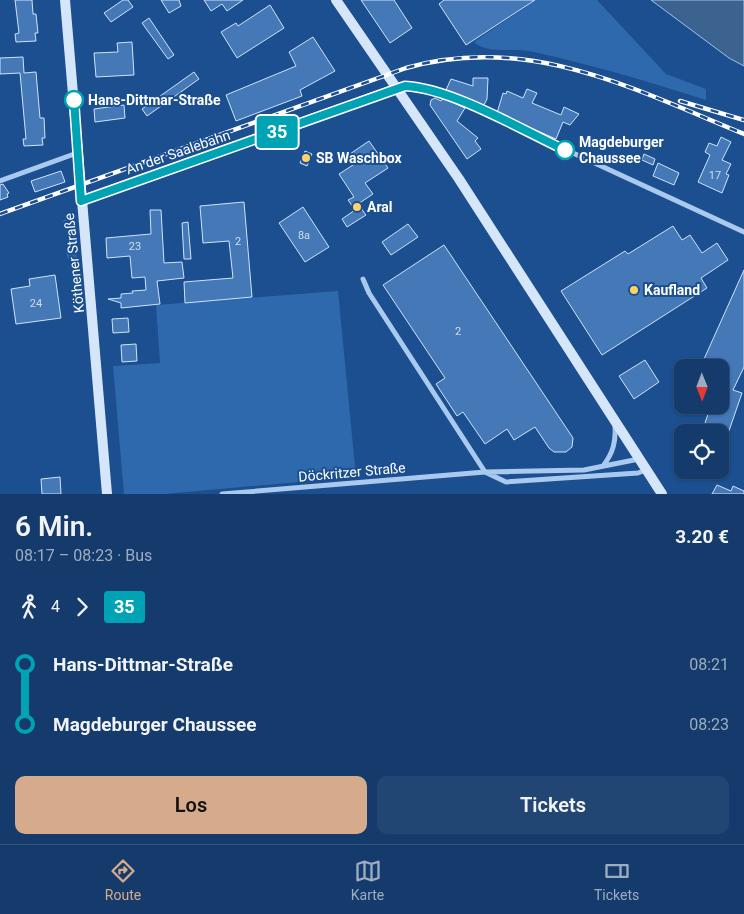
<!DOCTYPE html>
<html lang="de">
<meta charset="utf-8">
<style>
:root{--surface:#143b6b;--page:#214673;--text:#f1f3f6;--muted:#9dadc1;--line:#33557e;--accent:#d6ab8b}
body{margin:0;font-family:Roboto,sans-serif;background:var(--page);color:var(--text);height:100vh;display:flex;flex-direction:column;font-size:19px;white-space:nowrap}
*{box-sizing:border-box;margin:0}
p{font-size:16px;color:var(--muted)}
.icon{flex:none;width:28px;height:28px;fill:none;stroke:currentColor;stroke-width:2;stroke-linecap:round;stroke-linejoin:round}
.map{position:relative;height:494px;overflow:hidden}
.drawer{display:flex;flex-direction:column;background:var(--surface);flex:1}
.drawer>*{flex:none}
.badge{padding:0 10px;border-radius:4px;font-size:18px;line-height:32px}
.needle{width:32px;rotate:179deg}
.controls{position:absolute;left:674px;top:359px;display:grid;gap:10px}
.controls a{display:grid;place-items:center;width:55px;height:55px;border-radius:10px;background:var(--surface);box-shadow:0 1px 4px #0004,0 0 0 1px var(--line);font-size:25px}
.map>.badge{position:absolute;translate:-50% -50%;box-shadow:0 0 0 2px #fff}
.legs{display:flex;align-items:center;gap:8px;height:55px;padding:0 15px;font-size:16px}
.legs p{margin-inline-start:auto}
.summary{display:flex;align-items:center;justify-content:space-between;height:85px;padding:0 15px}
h1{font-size:28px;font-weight:600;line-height:38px}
.action{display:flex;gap:10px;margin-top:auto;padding:10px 15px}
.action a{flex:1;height:58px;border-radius:10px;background:var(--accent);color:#111;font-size:20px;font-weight:600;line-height:58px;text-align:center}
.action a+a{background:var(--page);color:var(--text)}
ul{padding:0 15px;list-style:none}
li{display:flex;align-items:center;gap:18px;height:60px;font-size:19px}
li i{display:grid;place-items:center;width:8px;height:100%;margin:0 6px;background:currentColor}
li i::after{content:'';width:12px;height:12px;margin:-6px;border:4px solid;border-radius:50%;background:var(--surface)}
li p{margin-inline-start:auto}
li:first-child i{background:linear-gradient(#0000 50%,currentColor 0)}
li:last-child i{background:linear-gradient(currentColor 50%,#0000 0)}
.tab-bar{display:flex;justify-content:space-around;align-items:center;height:70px;border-top:1px solid var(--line);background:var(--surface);font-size:14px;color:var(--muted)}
.tab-bar a{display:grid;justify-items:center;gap:2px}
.tab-bar .active{color:var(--accent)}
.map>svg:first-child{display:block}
.green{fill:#2e69ad}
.water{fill:#3c6290;stroke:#9cc4f0}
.building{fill:#4478b7;stroke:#cfe3fa}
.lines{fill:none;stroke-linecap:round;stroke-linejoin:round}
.street{stroke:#a9c9ee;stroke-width:5}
.secondary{stroke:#d6e6fa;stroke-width:10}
.rail-casing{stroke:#fff;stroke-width:4.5}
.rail{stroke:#1b4f8f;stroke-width:2.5;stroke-dasharray:8;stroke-linecap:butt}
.line-1-casing{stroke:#fff;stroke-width:11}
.line-1{stroke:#00a3b4;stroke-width:8}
.stop-1-dot{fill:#fff;stroke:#00a3b4;stroke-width:2.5}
.poi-dot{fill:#ffd166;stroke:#1b4f8f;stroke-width:2}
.labels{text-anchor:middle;stroke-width:4;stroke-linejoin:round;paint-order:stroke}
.number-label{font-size:11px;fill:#d0dded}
.stop-label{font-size:14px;font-weight:bold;fill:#fff;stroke:#1b4f8f;text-anchor:start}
.street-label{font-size:14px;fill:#fff;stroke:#1b4f8f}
.poi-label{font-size:14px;font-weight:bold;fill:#fff;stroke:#1b4f8f;text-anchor:start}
</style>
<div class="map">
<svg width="744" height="494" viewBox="0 0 744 494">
<rect width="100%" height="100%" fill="#1b4f8f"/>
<path class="green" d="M536,0H597L666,74L706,89V100C647,81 589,64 529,51C512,48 486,54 474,42Z
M71,214L77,257L68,259L66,252L72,251L69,223L62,222Z
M338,291L356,477L164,494H124L113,366L160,363L156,305Z"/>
<path class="water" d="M651,0H744V66L729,58Z"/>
<path class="building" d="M15,0H32L33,14H36L38,33H35L36,41L16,42L15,34L19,33Z
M123,0H128L133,7L111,22L104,13Z
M161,0H179L181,6L169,13Z
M204,0H243L227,11L222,4L211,11Z
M361,0H394L412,28L390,43Z
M444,0H535L466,45L439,4Z
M270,5L284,28L237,58L221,32L236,23L238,26Z
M149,18L174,55L168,59L142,23Z
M313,37L335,71L300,90L302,96L236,121L226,95L296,66L289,52Z
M132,42L134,75L96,77L94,53L118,52L117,43Z
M23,57L24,73L36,72L40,118H44L45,138H42L43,145L24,146L23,139H26L20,73L0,74V58Z
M194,72L199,79L147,116L142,109Z
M473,78H488L487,99L483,107L446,90L451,79L473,86Z
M527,89L537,93L532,103L561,115L564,107L579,114L570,125L563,122L556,139L497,113L503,93L506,94L507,91L523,98Z
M435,98L441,101L443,98L465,108L457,121L478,138L475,141L481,149L467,159L430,105L431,100Z
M124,105L125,118L95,122L94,109Z
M721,137L731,142L722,160L731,164L726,174L729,175L722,193L698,182L710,155L705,152L709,143L717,146Z
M369,141L388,168L365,183L373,194L358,204L366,215L347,227L342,219L355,210L348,200L354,197L339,174L353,165L347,156Z
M305,151L312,154L307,166L300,163Z
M644,154L655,159L653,165L642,160Z
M658,163L679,173L674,185L653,176Z
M61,171L65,182L35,192L31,181Z
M3,184L9,193L7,194L8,197L0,200V185Z
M244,202L252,297L185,303L184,282L233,278L229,241L203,243L200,206Z
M303,207L329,247L305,262L279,223Z
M150,210H161L164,263L182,262L184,278L157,281L160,304L121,308V303L108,299L121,298V294L133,293L132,291L146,290L145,277L132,278L130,256L107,258L106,238L151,234Z
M188,222L191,259H184L182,223Z
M408,224L418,237L391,255L382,242Z
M673,226L682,240L690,235L702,253L717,243L728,260L701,278L707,288L602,355L561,291L625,251L628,254Z
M444,245L573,438L572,447L566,452H554L549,448L535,427L514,440L507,429L485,444L463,412L457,416L436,384L445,378L383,285Z
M744,270V367L733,390L742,393L720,457V432H702L711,405H720V368H700Z
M55,275L61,318L16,324L11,289L30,286L29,279Z
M128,318L129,332L113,333L112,319Z
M136,344L137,361L122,362L121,345Z
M645,360L659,382L634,399L619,376Z
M60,477L61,494H42L41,479Z
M717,485L731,491L733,486L744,491V494H712Z"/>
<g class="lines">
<path class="street" d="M396,89L421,87L445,94L744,232
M0,181L77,153
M363,279L369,293L485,472L506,482L638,473L646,470
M603,466C613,453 616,442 615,426
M222,494L485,472L584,470L639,459"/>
<path class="secondary" d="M65,0L107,494
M336,0L459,179L662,494
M81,201L396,89"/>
<g class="rail-casing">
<path id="rail" d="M680,101L744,120
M0,214L406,68C528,33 634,89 744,134"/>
</g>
<use href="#rail" class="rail"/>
</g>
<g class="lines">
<g class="line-1-casing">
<path id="line-1" d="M74,100L81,201L405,86C451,88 522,130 565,150"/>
</g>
<use href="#line-1" class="line-1"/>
</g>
<g class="stop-1-dot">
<circle cx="74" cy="100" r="9"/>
<circle cx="565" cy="150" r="9"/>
</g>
<g class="poi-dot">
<circle cx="306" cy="158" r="5"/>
<circle cx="357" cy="207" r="5"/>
<circle cx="634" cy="290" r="5"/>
</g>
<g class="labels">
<g class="number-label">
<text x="715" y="179">17</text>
<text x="304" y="239">8a</text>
<text x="238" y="245">2</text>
<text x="135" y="250">23</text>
<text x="36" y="307">24</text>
<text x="458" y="335">2</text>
</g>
<g class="stop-label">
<text x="88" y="105">Hans-Dittmar-Straße</text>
<text x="579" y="147">Magdeburger<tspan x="579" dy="16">Chaussee</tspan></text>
</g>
<g class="street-label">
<text transform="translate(178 152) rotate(-19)" y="5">An der Saalebahn</text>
<text transform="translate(74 263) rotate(-96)" y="5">Köthener Straße</text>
<text transform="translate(352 472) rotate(-5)" y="5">Döckritzer Straße</text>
</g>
<g class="poi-label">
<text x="316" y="163">SB Waschbox</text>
<text x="367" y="212">Aral</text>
<text x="644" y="295">Kaufland</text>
</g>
</g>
</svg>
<div class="controls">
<a><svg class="needle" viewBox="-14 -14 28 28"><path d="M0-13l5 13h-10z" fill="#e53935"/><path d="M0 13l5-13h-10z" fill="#9dadc1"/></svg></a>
<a><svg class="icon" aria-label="locate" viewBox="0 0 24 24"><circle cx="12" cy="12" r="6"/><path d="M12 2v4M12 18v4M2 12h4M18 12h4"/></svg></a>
</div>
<b class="badge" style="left:277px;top:132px;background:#00a3b4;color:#fff">35</b>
</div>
<section class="drawer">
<div class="summary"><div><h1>6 Min.</h1><p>08:17 – 08:23 · Bus</p></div><b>3.20 €</b></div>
<div class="legs"><svg class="icon" aria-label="walk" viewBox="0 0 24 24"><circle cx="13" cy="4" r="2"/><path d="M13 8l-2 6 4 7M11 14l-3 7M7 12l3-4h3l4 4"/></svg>4<svg class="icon" aria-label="forward" viewBox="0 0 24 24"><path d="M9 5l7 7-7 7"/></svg><b class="badge" style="background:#00a3b4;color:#fff">35</b></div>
<ul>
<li><i style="color:#00a3b4"></i><b>Hans-Dittmar-Straße</b><p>08:21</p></li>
<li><i style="color:#00a3b4"></i><b>Magdeburger Chaussee</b><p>08:23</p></li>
</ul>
<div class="action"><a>Los</a><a>Tickets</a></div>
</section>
<nav class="tab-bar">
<a class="active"><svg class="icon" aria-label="directions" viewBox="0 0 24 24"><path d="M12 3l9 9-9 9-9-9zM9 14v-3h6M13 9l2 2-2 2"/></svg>Route</a>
<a><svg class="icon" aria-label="map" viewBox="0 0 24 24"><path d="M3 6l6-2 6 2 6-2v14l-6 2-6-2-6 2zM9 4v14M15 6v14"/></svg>Karte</a>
<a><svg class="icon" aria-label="tickets" viewBox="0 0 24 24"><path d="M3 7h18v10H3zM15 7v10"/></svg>Tickets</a>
</nav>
